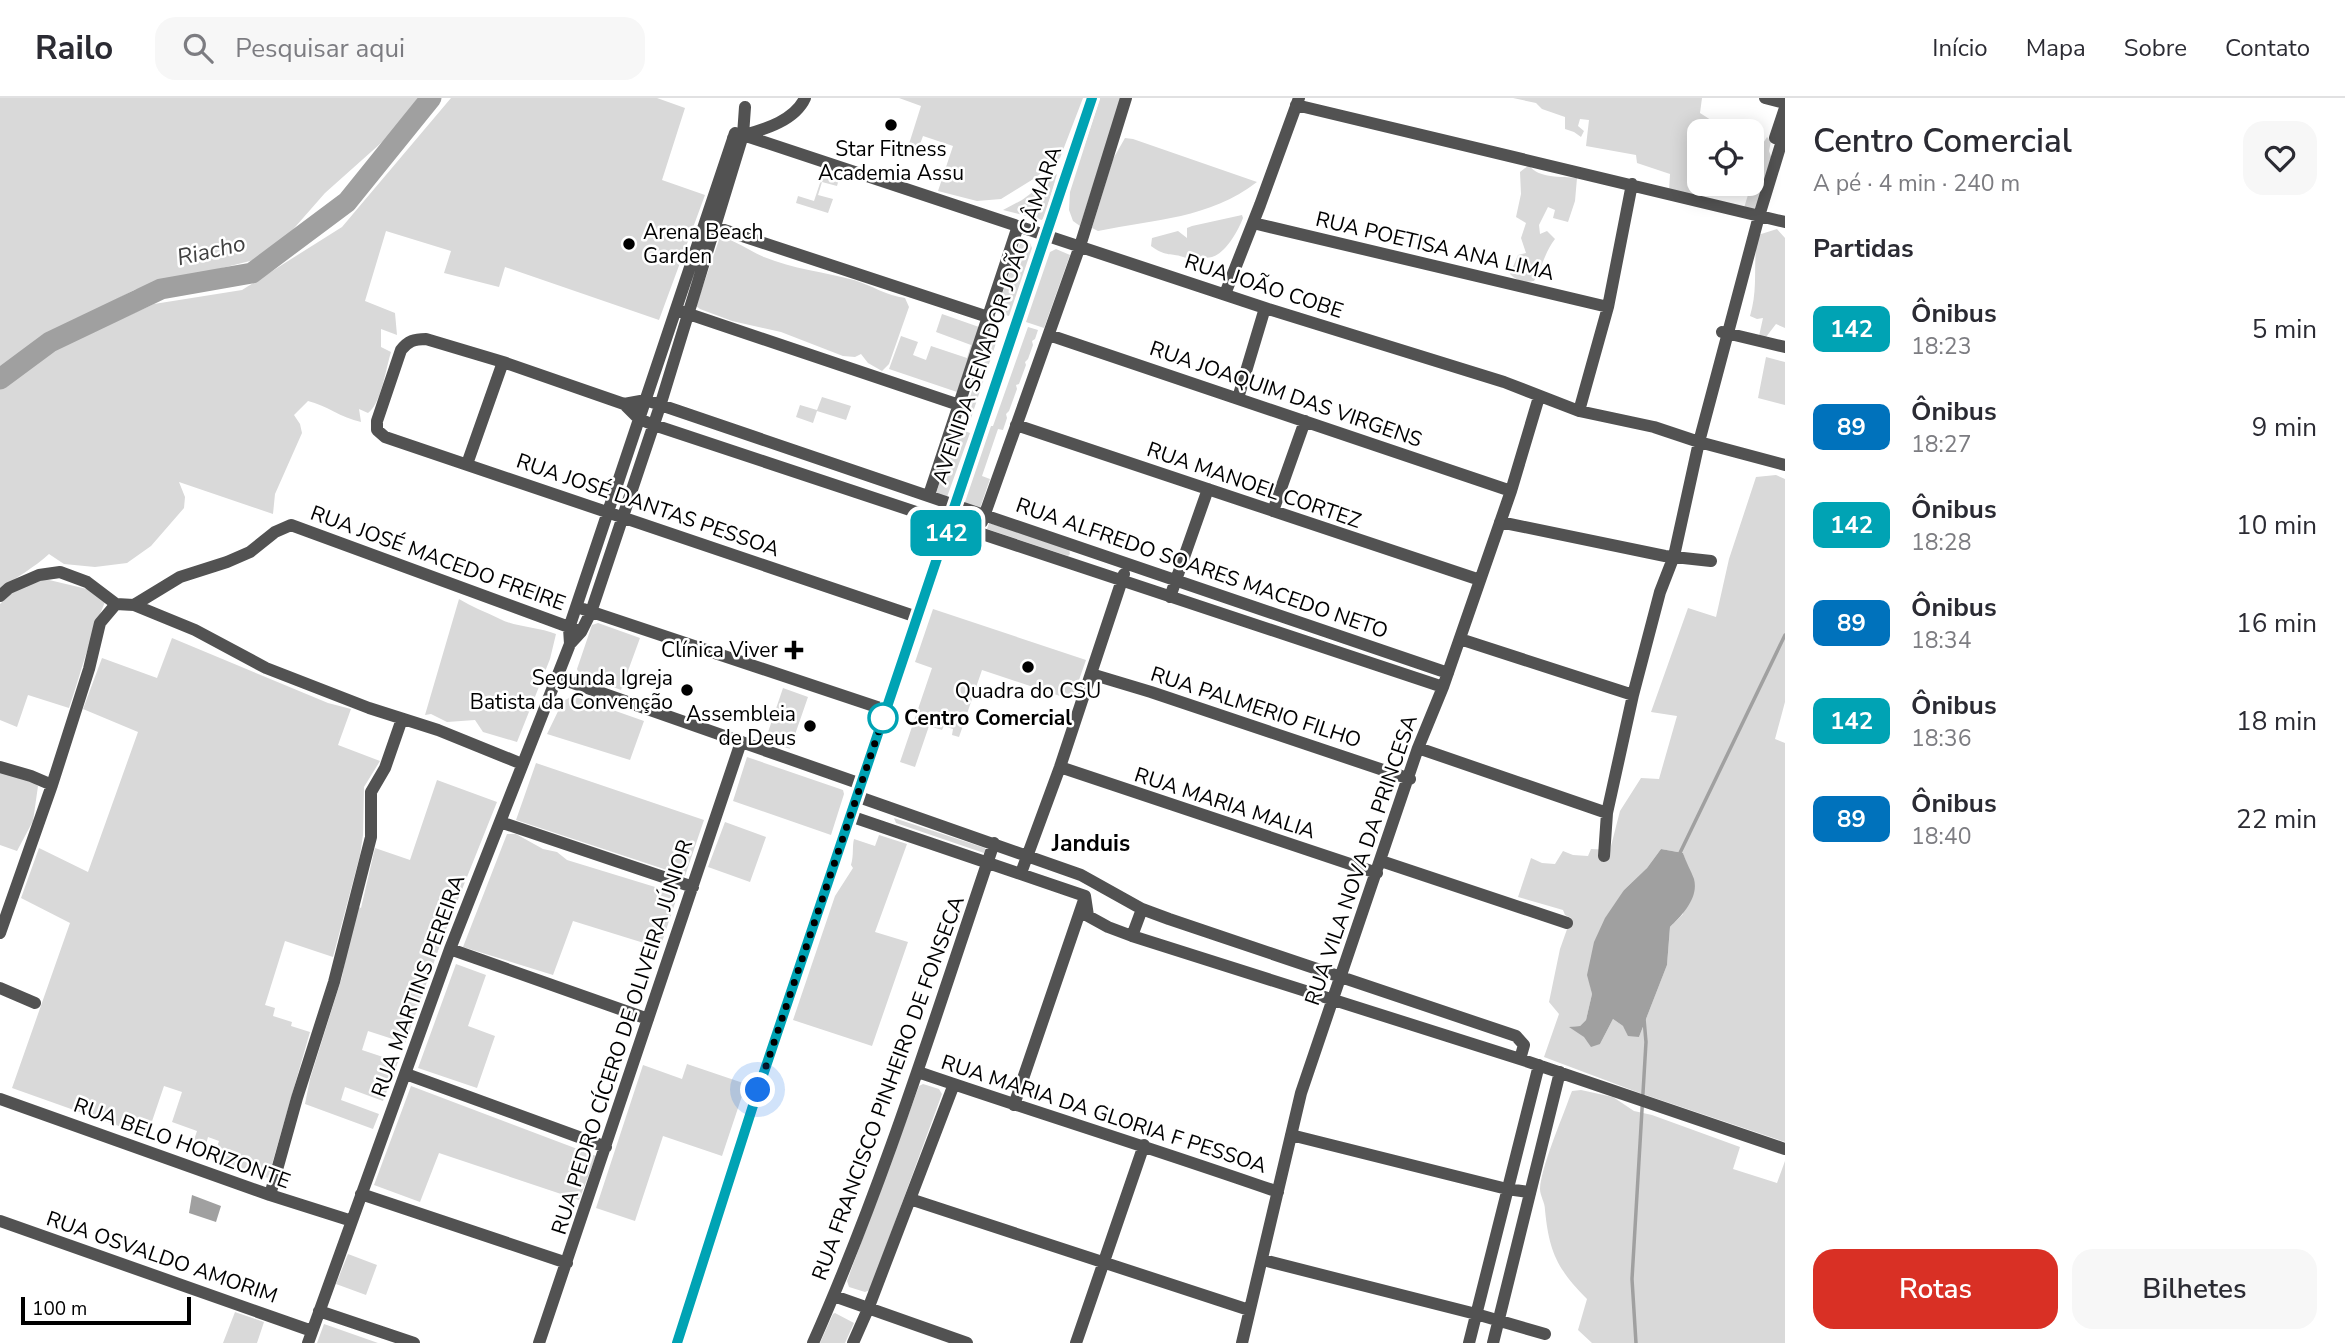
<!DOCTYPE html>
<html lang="pt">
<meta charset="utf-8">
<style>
:root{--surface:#fff;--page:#f7f7f7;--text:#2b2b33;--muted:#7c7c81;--line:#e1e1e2;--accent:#d93025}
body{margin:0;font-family:"Nunito Sans",sans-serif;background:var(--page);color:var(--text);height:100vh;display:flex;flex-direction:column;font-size:26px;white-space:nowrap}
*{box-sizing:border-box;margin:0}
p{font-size:23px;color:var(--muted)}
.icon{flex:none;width:38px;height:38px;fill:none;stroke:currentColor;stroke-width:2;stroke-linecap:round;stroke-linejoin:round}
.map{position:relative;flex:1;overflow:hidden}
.drawer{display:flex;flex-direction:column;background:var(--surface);width:560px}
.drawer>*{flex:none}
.badge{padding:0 14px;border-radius:10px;font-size:24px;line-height:46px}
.controls{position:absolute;left:1687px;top:21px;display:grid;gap:14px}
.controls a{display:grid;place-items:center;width:77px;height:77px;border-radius:14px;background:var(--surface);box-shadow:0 4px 18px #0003;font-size:35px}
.scale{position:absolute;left:21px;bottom:18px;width:170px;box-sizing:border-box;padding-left:7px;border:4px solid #000;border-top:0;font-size:19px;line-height:24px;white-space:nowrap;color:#000;-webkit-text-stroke:5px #fff;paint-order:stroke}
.you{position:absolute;width:35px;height:35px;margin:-18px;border:5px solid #fff;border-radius:50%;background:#1a73e8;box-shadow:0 0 0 10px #1a73e833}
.map>.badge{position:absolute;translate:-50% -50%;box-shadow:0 0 0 4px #fff}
h2{padding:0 28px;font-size:26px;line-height:63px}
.round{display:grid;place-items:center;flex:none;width:74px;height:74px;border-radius:21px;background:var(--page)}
.summary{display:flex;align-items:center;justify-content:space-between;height:119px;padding:0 28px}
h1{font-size:33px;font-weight:600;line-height:52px}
.action{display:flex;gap:14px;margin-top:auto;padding:14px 28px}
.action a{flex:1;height:80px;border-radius:21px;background:var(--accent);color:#fff;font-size:28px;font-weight:600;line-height:80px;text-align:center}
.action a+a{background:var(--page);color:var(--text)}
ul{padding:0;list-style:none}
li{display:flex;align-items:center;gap:21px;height:98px;padding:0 28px}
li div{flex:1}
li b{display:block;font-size:26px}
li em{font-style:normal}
li .badge{min-width:77px;font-weight:700;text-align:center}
header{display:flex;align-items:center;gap:42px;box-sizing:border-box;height:98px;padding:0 35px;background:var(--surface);border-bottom:2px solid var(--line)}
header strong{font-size:33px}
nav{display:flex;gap:38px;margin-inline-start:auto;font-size:24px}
.search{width:490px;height:63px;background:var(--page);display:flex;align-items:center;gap:18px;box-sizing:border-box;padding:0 24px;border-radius:21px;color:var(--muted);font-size:26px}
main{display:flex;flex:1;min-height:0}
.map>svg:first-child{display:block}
.green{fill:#d9d9d9;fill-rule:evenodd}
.water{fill:#a0a0a0}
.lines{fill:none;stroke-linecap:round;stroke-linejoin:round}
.stream{stroke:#a0a0a0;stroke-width:3.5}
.river{stroke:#a0a0a0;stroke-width:21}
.street{stroke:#525252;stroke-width:12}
.secondary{stroke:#1f1f1f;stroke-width:14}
.line-casing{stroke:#fff;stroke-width:16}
.line{stroke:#00a3b4;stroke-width:10}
.walk{stroke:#000;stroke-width:7;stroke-dasharray:0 12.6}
.poi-dot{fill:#000;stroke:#fff;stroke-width:2.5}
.stop-dot{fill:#fff;stroke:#00a3b4;stroke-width:3.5}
.labels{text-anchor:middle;stroke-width:5;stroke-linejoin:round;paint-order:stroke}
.poi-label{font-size:21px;fill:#000;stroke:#fff;text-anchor:end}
.street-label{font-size:21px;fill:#000;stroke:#fff}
.stop-label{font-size:21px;font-weight:bold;fill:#000;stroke:#fff;text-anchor:start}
.water-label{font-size:23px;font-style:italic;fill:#414141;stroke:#fff}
.neighbourhood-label{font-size:23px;font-weight:bold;fill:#000;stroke:#fff}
</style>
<header>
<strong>Railo</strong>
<div class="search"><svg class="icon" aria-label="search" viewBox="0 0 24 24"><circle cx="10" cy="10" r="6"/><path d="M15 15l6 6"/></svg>Pesquisar aqui</div>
<nav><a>Início</a><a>Mapa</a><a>Sobre</a><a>Contato</a></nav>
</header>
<main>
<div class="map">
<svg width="1785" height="1245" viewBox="0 0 1785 1245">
<rect width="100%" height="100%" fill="#fff"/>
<path class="green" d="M0,0H418L390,37L325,95L289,136L254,162L134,192L79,221L24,254L0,273Z
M451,0H657L685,10L662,82L705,97L659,222L505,169L499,189L444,175L451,153L386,133L365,203L395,215L397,237L381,231V249L391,254C386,270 381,306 368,315L359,311L361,324C341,320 326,307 308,303L294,317L300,326L302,335L275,396L273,416L179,384L185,399L184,410L151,448L127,465L95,469L64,466L49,456C34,470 16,479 0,492V291L51,253L154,206L242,192L342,129Z
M899,0H1083L1060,60L1035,80L1001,101L977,103L938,93L953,48L923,38L919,49L909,46L921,8Z
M1100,0H1121L1080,128L1073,123L1069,112L1070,94Z
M1513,0H1702L1700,15L1714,24L1716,33H1699V86H1702L1700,99L1669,93L1670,76L1637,65L1636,57L1586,48L1589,22L1580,21L1578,28L1584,33L1581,39L1574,34L1565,31V19L1542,11L1536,5Z
M1767,39L1771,43L1769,53L1772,61L1756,113L1744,110L1751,87L1750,86H1752V47L1760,50Z
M1125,40L1133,41L1257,84C1209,121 1155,121 1098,133L1092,130L1113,61Z
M1529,67C1538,81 1562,78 1577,80L1575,103L1568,124L1553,120L1555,112L1548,109L1539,127L1540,136L1547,133L1555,141C1545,154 1542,169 1534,183C1524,185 1517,183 1510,176L1518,157L1526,155L1521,140L1526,125L1516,119L1521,96L1520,74Z
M823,76L839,81L837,88L822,84L818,97L833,101L828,115L796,105L798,98L814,103Z
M1057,76L1045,117L1042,122L1003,112L1022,102Z
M1242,117L1243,120C1238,133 1226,155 1212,159C1201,162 1201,155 1186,160C1172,154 1167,160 1151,148L1152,140L1178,133L1187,140V130L1192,128Z
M1777,131L1785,140V230L1776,226L1766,239L1759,238L1763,220L1757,221L1750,218C1759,188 1752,166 1758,137Z
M720,139C736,142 749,153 764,159C793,171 824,174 854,182C871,187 887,198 905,200L909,209L889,266L882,273L868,265L861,256L855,259L843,258L781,234L732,223L700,211L696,208Z
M1021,143L1030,145L1032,150L1009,218L996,214Z
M1056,151L1070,157L1044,230L1026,224L1050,154Z
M942,216L979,229L957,294L889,271L901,238L918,244L913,257L926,262L931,248L967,260L971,247L936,234Z
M1028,229L1038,232L1035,241L1032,243L1033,247L1028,261L1025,264L1026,267L1019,286L1016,287L1017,291L1009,313L1006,316L1007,320L1003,332L998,331L982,378L990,381L980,410L966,406L965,404L991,328H993Z
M991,240L997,242L968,329L961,327L966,321L964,317L973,290L977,288L976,284L985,256L989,254L987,250Z
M1766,259L1785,264V307L1758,300Z
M822,299L851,308L846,322L817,313L813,325L796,319L800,307L817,312Z
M957,330L970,335L947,399L936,396Z
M1776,377L1785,381V604L1775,641L1785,645V1044L1637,994L1544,959L1559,916L1549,904L1560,851L1571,820L1565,817L1563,812L1518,799L1531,760L1542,765L1555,766L1563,753L1573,757L1588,758L1591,751L1610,752L1620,713L1641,680L1659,681L1677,618L1651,614L1688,510L1716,519L1729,461L1756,379ZM1661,751L1683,755L1687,767L1683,816L1670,829L1667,867L1639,939L1613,921L1600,946L1571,929L1580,928L1586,922L1592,896L1588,877L1624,792L1647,770Z
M989,425L1069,451L1070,456L1068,458L987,431Z
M45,481L91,492L105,504C90,538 81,575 69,610L28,597L17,629L0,622V506L15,492Z
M459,501C472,509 486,514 500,521C515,529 538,529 556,536L550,561L517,644L483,634L475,622L447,624L431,616L425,617Z
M933,511L1086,562L1072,602L982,572L959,639L952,637L953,631L944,628L942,632L929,628L915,669L900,664L932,570L915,564Z
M598,525L640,540L621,592L579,576L577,571L592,527Z
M172,540L328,605L351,611L338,647L380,663L364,689L363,737L360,757L333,859L285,843L265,907L275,910L273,918L292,924L291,928L310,934L268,1080L213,1061L219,1043L208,1039L206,1046L194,1042L197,1033L172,1024L182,994L164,988L147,1038L12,990L70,825L21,800L39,750L88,774L138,634L83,611L102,560L157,580Z
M783,590L808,599L790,651L765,643Z
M573,598L644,623L630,662L547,636L563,603Z
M747,659L843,692L844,696L831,737L733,703Z
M536,665L704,722L685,778L516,722Z
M0,672L30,682L38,688L33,723L17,753L0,747Z
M437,682L497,704L443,839L405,945L368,933L362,952L398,964L383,1003L345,989L341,1002L379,1016L373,1031L305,1006L310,981L342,879L356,808L361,810L375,750L410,762Z
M894,720L985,750V753L984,755L896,725Z
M725,724L766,739L750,784L708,769Z
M507,736H516L543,751L557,754L567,762L678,796L660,850L573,823L553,877L463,849Z
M879,737L907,746L875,834L908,844L872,948L793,922L835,798L853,770L851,767C854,757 852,749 854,741L875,748Z
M456,866L486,877L468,928L495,938L477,990L418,970Z
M687,966L746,986L722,1058L663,1038L635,1123L596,1110L643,967L682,981Z
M923,986L939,991L942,996L870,1192L865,1194L849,1189L847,1183L919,988Z
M411,988L596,1058L579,1102L439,1055L420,1104L374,1087Z
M1581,992L1613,999L1634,1013L1652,1017L1740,1049L1733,1071L1777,1085L1785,1063V1245H1592L1578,1232L1587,1201C1557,1171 1549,1153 1545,1112C1545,1104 1540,1098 1540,1091C1541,1069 1562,1021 1570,998L1572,993Z
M348,1156L377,1167L366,1197L336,1186Z
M235,1214L264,1224L257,1245H223Z
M835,1215L854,1225L845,1245H820L833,1216Z
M324,1226L378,1245H317Z"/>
<path class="water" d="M1661,751L1683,755C1686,764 1691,773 1694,781C1699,800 1682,817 1670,829L1667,867L1639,939L1628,938L1623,928L1613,921L1600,946L1591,949L1584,939L1569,929L1580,928L1586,922L1592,896L1587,877L1594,844L1605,820L1624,792L1647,770Z
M192,1097L221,1108L216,1124L189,1115Z"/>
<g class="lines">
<path class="stream" d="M1678,759L1785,537
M1636,1245L1632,1181L1646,944L1644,921"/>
<path class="river" d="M0,281L50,244L161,191L252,175L347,104L431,0"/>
<path class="street" d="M1765,0L1785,5
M1296,7L1785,124
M744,37C766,31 795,22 805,0
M733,40L743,37L1265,210L1504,284L1579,313L1654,329L1699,344L1785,367
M1775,40L1785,10
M1253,125L1608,209
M709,127L988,219
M1225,196L1260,107L1299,0
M680,213L959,307
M1722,234L1785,249
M1049,237L1511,393
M1238,300L1265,210
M624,306L646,302L1448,575
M1579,313L1608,209L1632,86
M1016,327L1480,482
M467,366L503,264
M929,397L1018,128
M1273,413L1305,323
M982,424L1080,148L1126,0
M1500,424L1665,458L1711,463
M0,498L9,490L39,477L60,474L87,484L116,506L134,507L195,532L266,570L369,610L438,632L522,666
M1170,499L1208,391
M134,507L180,479L227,464L250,454L275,434L291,427L577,532
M583,511L886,612
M917,519L385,339L377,332V323L401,252C408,243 414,241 426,241L503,264L624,306L639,321L654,327L1443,589
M1460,541L1633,597
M570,546L569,530L735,35
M1091,576L1151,594L1410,681
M556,579L861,686
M1418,650L1607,715
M0,669L31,678L52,687
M1060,669L1377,775
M856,698L1081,777L1142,811L1169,821L1516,938L1524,947L1520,961
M850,718L1085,798L1088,818L1108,829L1132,838L1520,961L1785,1051
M500,724L693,789
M1604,758L1607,715L1633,597L1660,494L1674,458L1699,344L1759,118L1785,33
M1381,763L1567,825
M1021,775L1060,669L1124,476
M0,835L52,687L89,571L100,525L116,506
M1132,838L1142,811
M450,851L648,921
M0,890L35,905
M918,974C1038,1015 1158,1052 1278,1094
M406,976L606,1049
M0,1001L270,1097L352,1123
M1014,1007L1084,802
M1291,1037L1507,1091L1529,1094
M361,1096L567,1165
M270,1097L297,1000L334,884L371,739V694L385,670L402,621
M910,1101L1249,1212
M0,1123L312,1233
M1263,1162L1476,1216L1545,1236
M834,1198L967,1245
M319,1213L414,1245
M308,1245L450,851L570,546L581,534L591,514L660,308L743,37L745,9
M539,1245L741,644
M813,1245C885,1083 937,913 994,745
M853,1245L868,1211L954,986
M1076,1245L1144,1047
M1242,1245L1301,995L1418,650L1443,589L1511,393L1539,299
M1469,1245L1539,967
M1493,1245L1560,974"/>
<path class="secondary" d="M677,1245L758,992L1092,0"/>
</g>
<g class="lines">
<g class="line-casing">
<path id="line" d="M677,1245L758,992L1092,0"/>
</g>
<use href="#line" class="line"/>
<path class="walk" d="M758,992L886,612L883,620"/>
</g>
<g class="poi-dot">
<circle cx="891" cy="27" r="7"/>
<circle cx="629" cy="146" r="7"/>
<path d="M790.5 541.5h7v7h7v7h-7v7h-7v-7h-7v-7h7z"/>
<circle cx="1028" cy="569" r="7"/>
<circle cx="687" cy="592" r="7"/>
<circle cx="810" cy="628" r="7"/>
</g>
<circle class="stop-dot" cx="883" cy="620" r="14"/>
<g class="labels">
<g class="poi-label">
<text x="891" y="58" text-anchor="middle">Star Fitness<tspan x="891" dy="24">Academia Assu</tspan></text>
<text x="643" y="141" text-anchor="start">Arena Beach<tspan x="643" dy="24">Garden</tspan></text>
<text x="778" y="559">Clínica Viver</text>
<text x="673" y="587">Segunda Igreja<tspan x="673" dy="24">Batista da Convenção</tspan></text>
<text x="1028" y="600" text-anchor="middle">Quadra do CSU</text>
<text x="796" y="623">Assembleia<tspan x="796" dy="24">de Deus</tspan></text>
</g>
<g class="street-label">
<text transform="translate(1435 148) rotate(13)" y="7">RUA POETISA ANA LIMA</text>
<text transform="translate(1264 188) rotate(18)" y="7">RUA JOÃO COBE</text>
<text transform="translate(997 217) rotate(-71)" y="7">AVENIDA SENADOR JOÃO CÂMARA</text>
<text transform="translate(1286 296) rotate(19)" y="7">RUA JOAQUIM DAS VIRGENS</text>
<text transform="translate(1254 387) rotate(19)" y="7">RUA MANOEL CORTEZ</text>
<text transform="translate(648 407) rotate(19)" y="7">RUA JOSÉ DANTAS PESSOA</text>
<text transform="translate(438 460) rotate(20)" y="7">RUA JOSÉ MACEDO FREIRE</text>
<text transform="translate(1202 470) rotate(19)" y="7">RUA ALFREDO SOARES MACEDO NETO</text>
<text transform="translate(1256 609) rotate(18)" y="7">RUA PALMERIO FILHO</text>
<text transform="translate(1225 705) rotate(18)" y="7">RUA MARIA MALIA</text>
<text transform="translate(1361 762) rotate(-71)" y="7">RUA VILA NOVA DA PRINCESA</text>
<text transform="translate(418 888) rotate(-70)" y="7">RUA MARTINS PEREIRA</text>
<text transform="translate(622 939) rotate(-72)" y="7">RUA PEDRO CÍCERO DE OLIVEIRA JÚNIOR</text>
<text transform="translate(888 990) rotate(-70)" y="7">RUA FRANCISCO PINHEIRO DE FONSECA</text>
<text transform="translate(1104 1016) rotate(18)" y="7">RUA MARIA DA GLORIA F PESSOA</text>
<text transform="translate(182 1045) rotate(20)" y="7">RUA BELO HORIZONTE</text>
<text transform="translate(162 1159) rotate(19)" y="7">RUA OSVALDO AMORIM</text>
</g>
<g class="stop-label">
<text x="904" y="627">Centro Comercial</text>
</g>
<g class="water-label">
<text transform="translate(211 152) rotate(-13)" y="8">Riacho</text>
</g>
<g class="neighbourhood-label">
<text x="1091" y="753">Janduis</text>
</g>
</g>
</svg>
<div class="controls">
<a><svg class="icon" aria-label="locate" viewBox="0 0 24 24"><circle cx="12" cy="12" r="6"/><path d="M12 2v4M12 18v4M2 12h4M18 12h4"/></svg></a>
</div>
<div class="scale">100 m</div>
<div class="you" style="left:758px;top:992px"></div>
<b class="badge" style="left:946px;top:435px;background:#00a3b4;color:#fff">142</b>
</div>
<section class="drawer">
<div class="summary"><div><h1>Centro Comercial</h1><p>A pé · 4 min · 240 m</p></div><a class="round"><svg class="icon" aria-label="heart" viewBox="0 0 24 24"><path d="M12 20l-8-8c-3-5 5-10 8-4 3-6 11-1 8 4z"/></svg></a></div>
<h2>Partidas</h2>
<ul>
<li><span class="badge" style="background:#00a3b4;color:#fff">142</span><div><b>Ônibus</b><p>18:23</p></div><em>5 min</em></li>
<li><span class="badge" style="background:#0072bc;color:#fff">89</span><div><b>Ônibus</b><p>18:27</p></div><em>9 min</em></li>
<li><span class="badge" style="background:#00a3b4;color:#fff">142</span><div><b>Ônibus</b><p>18:28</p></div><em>10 min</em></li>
<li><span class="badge" style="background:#0072bc;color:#fff">89</span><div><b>Ônibus</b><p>18:34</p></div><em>16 min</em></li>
<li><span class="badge" style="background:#00a3b4;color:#fff">142</span><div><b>Ônibus</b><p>18:36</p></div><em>18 min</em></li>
<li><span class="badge" style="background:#0072bc;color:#fff">89</span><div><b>Ônibus</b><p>18:40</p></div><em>22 min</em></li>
</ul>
<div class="action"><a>Rotas</a><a>Bilhetes</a></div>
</section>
</main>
